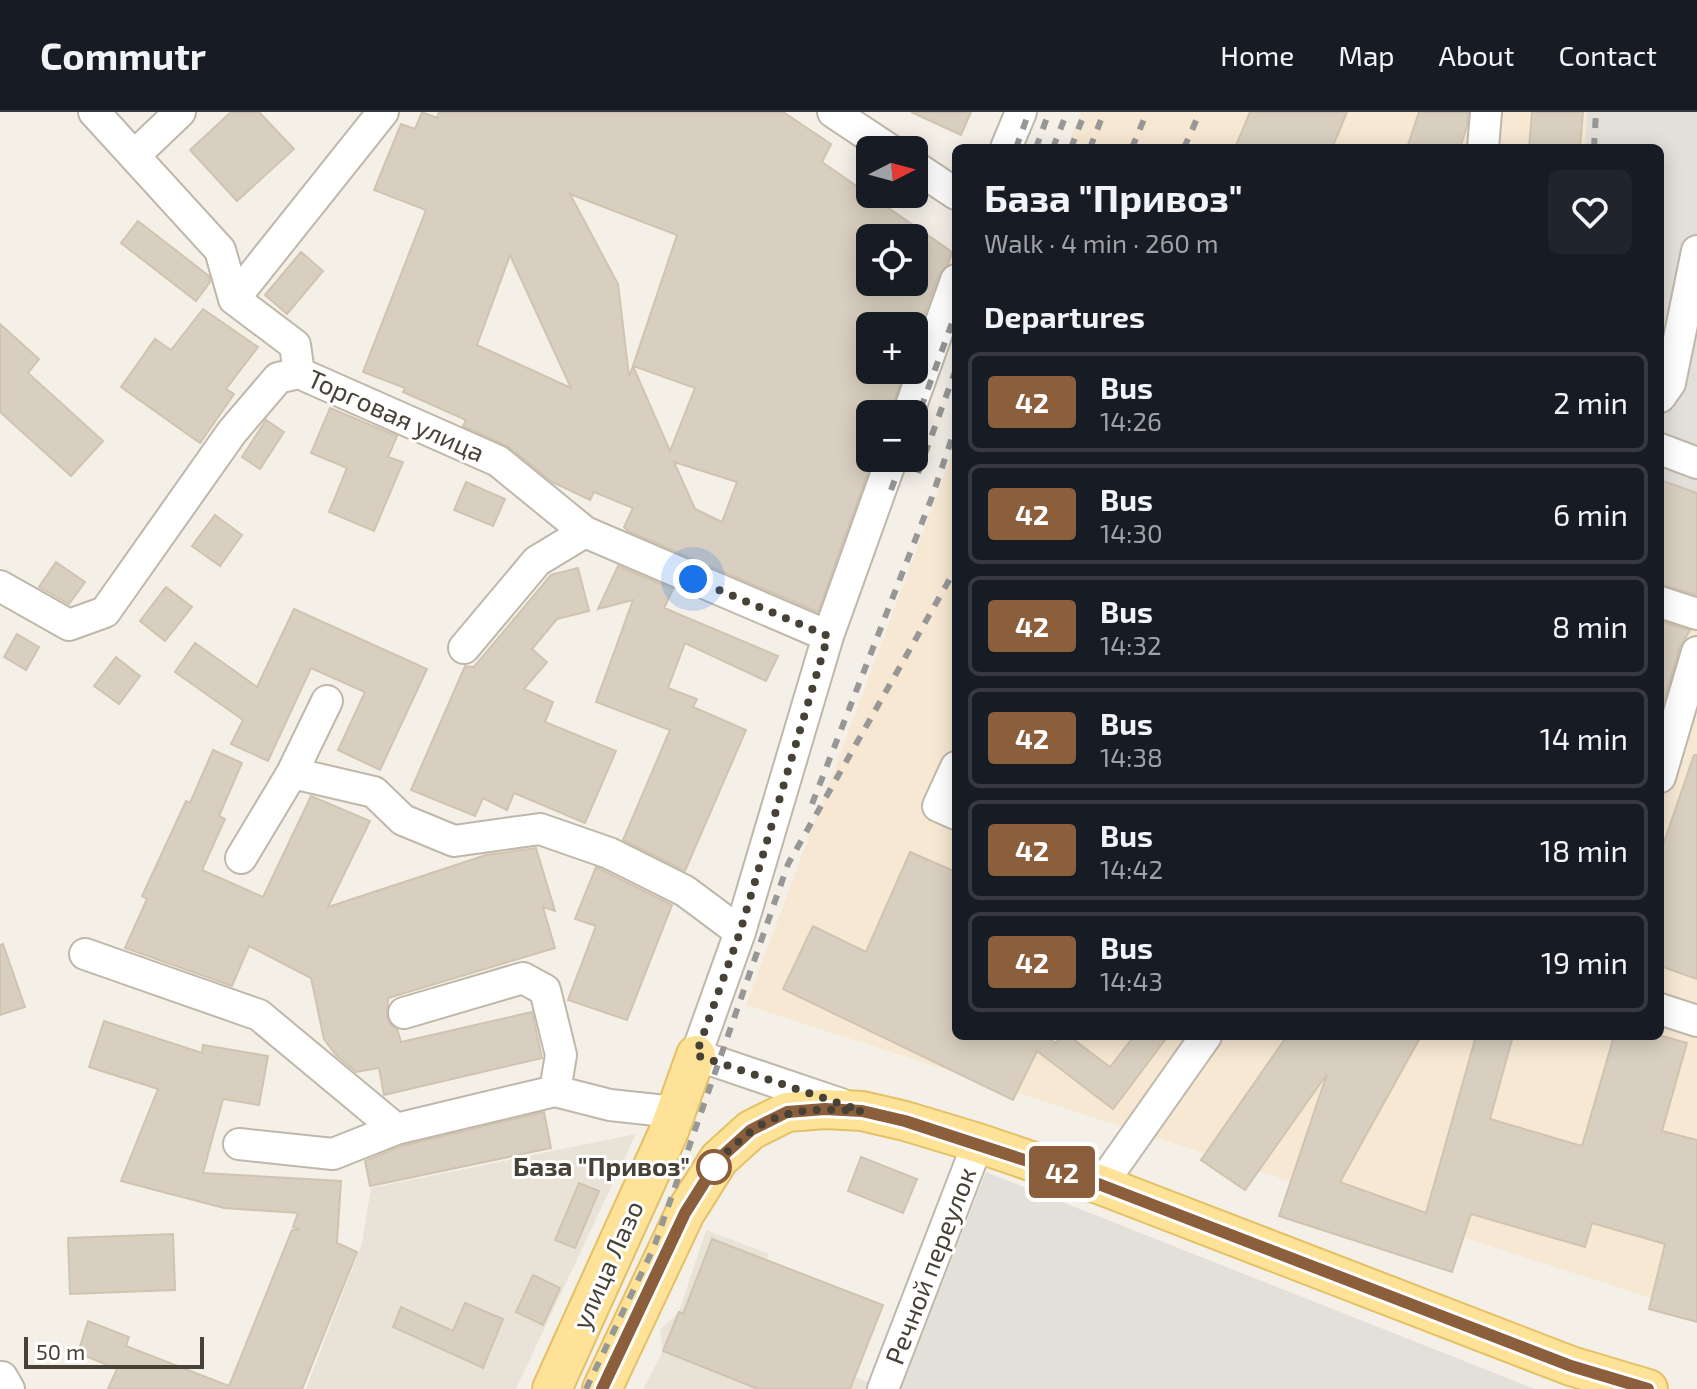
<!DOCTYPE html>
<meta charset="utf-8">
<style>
:root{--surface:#171b24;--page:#20242c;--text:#f1f3f6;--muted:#9ea1a6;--line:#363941}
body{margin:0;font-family:"Exo 2",sans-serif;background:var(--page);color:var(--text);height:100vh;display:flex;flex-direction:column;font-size:30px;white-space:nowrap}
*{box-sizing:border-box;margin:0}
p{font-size:26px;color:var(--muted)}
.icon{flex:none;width:44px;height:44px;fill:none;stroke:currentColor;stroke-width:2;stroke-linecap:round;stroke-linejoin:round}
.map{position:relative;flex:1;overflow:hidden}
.panel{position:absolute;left:952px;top:32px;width:712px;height:896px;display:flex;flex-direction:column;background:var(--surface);border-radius:12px;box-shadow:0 4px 20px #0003}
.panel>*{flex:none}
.badge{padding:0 16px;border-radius:6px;font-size:28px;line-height:52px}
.needle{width:52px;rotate:84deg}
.tools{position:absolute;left:856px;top:24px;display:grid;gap:16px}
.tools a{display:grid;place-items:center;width:72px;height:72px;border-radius:12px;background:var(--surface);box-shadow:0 4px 20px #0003;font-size:40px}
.scale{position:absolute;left:24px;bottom:20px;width:180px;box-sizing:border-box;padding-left:8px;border:4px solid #474136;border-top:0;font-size:22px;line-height:28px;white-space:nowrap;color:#474136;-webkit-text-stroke:6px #fff;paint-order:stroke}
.you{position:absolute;width:40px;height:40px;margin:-20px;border:6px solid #fff;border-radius:50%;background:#1a73e8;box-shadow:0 0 0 12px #1a73e833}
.map>.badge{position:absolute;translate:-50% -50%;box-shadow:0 0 0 4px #fff}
h2{padding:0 32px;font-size:30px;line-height:72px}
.round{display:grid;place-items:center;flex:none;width:84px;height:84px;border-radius:12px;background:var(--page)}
.head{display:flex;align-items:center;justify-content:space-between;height:136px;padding:0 32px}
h1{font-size:38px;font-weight:700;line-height:60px}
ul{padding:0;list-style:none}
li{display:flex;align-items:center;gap:24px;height:100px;margin:0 16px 12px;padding:0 16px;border:4px solid var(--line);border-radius:12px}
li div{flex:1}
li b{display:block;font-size:30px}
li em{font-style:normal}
li .badge{min-width:88px;font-weight:700;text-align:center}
header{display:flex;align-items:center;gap:48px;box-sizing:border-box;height:112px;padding:0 40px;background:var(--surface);border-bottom:2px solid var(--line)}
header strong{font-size:38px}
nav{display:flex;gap:44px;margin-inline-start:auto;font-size:28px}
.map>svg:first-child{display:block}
.residential{fill:#e8e3d6}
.commercial{fill:#f6e8d3}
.industrial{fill:#e3dfd9}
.building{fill:#d9cfc0;stroke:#d0c4b0;stroke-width:2;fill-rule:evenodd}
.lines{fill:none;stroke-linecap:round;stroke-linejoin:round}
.minor-casing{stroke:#bfb8aa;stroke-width:34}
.major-casing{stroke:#e4c066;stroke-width:42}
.minor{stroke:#fff;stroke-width:30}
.major{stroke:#fee297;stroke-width:38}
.rail{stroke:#979797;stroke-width:6;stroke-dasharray:10 10;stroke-linecap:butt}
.line-casing{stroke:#fff;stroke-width:18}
.line{stroke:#8b5e3c;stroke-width:12}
.walk{stroke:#474136;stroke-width:8;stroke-dasharray:0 14.4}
.stop-dot{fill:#fff;stroke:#8b5e3c;stroke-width:4}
.labels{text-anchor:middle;stroke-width:6;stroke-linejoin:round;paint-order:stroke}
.street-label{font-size:26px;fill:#474136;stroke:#fff}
.stop-label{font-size:26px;font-weight:bold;fill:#474136;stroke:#fff;text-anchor:end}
</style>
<header>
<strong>Commutr</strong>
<nav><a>Home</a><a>Map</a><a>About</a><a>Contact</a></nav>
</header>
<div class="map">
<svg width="1697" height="1277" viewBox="0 0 1697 1277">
<rect width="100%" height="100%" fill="#f4f0e8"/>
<path class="residential" d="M636,1022L516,1277H306L362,1131L371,1076Z
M706,1118L769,1142L738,1227L808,1247L870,1271L868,1277H643L663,1239L660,1218L679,1200Z"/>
<path class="commercial" d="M1081,0H1587L1585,36H1067Z
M956,332V924H1660V471L1697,485V1201L746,893Z"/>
<path class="industrial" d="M1587,0H1697V485L1660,471V36H1585Z
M986,1060L1535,1277H901Z"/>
<path class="building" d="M231,0H259L294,37L237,89L190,38Z
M422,0L437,6L439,0H783L831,32L822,50L952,140L948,153L939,162L920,214H870V258H905L890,302H870V346H873L818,500L628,419L624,415L633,396L594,380L590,388L552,370L509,335L463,314L466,308L403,280L405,276L363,260L426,98L374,78L401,12L415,17ZM570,82L677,123L633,254L695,276L670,339L633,254L629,264L618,172ZM870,126H914V170H870ZM510,143L571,276L477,233ZM674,350L737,370L722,410L695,397Z
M911,0H971L961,23Z
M1250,0H1347L1332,36H1235Z
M1419,0H1468L1467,14L1460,36H1407Z
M1532,0H1583L1580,36H1529Z
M138,109L209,164L210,170L196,189L121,131Z
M301,140L323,159L287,202L265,183Z
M203,197L258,235L226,277L234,282L200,331L121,275L155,227L171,238Z
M0,212L39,247L28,261L103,329L71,364L0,300Z
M330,296L397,324L388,345L403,350L374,419L329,400L347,356L311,341Z
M266,308L284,320L260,357L242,345Z
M1660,368L1697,381V483L1660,472Z
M466,370L505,387L493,414L454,398Z
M215,403L242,423L220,454L192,434Z
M56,450L85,470L69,492L39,475Z
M618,454L673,477L664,496L778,544L766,569L685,531L668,576L697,587L693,595L746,618L685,759L623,728L670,618L596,590L633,488L598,497Z
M578,456L589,499L557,507L532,537L547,550L524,577L553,590L545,610L616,639L585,711L514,681L507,698L483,686L475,704L411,678L465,554L474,555L551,463Z
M166,475L192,495L165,529L140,509Z
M294,497L427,557L380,658L338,638L365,580L311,556L268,649L231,632L243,608L175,560L195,531L257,575Z
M1660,509L1690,518L1680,535L1661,599Z
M17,522L39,535L26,558L4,545Z
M116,545L140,564L119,592L94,574Z
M213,638L242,651L219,704L225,707L202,758L263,785L311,684L370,709L328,795L486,743L536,736L555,799L543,795L555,836L388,886L387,905L391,913L397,917L401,930L532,900L542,946L384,983L379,956L356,960L336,943L324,927L311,866L249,834L232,874L125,836L147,787L142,784L186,689L190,691Z
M1694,643H1697V867L1660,854V742Z
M910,740L956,760V924H1044L1056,931L1062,924H1069L1110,955L1134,924H1168L1113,997L1037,939L1013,988L783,877L813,814L866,840Z
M596,755L672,793L627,908L568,888L596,814L575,807Z
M3,832L25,895L0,903V833Z
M104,909L202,941L203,933L268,944L259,993L223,987L203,1061L341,1069L337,1131L357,1140L302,1277H108L117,1257L78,1241L88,1209L129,1225L126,1234L229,1274L292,1118L300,1117L293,1115L298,1101L224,1096L121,1069L158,977L89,955Z
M1287,924H1421L1340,1070L1426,1101L1476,924H1513L1490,1007L1582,1034L1614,924H1662L1687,931L1662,1019L1697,1028V1210L1649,1197L1665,1132L1592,1111L1585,1135L1471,1102L1452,1160L1279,1104L1327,962L1245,1078L1201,1048Z
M544,1000L551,1036L370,1074L365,1049L401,1034Z
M861,1045L917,1067L903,1101L848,1079Z
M579,1071L599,1079L575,1136L555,1128Z
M173,1122L175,1178L70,1182L68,1126Z
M712,1127L883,1193L850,1277H758L663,1239L679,1200L683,1202Z
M533,1163L560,1176L543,1213L516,1200Z
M465,1191L503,1207L483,1256L393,1215L401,1195L453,1219Z"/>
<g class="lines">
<g class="minor-casing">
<path id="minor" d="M94,0L220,138L234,187L295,233L299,261
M833,0L890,38
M1006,36L1021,0
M1483,36L1486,0
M134,44L180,0
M914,54L956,82
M234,187L383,0
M1660,285L1670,271L1697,139
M908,302L956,168
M1660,337L1697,351
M0,474L69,513L105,500L232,320L278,266L299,261L498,349L585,420L828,524
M1660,490L1697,502
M464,536L537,449L585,420
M956,655L938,694L956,702
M292,661L327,589
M1660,665L1697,540
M241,746L292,661L374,680L403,708L454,729L540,717L609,741L685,779L740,820
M85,842L259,903L396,1017
M1660,897L1697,909
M404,901L523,866L545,878L561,943L555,979
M841,992L696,943L740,820L828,524L892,346
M239,1032L333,1042L396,1017L555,979L610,993L675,1000
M1101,1073L1206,924
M2,1265L9,1277
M883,1277L978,1031"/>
</g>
<g class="major-casing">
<path id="major" d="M552,1277L669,1019L696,943
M602,1277L685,1101L719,1047L751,1018L787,1000L825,997L862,999L905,1009L978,1031L1101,1073L1571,1254L1648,1277"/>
</g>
<use href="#minor" class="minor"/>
<use href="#major" class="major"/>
<path class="rail" d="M1016,36L1029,0
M1036,36L1049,0
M1053,36L1067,0
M1071,36L1085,0
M1090,36L1104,0
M1132,36L1147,0
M1184,36L1200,0
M1594,36L1596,0
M914,315L956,200
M918,361L956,257
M891,378L903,346
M812,692L932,385L956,314
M586,1277L654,1135L788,752L956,456"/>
</g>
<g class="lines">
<g class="line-casing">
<path id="line" d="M602,1277L685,1101L719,1047L751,1018L787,1000L825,997L862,999L905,1009L1101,1073L1571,1254L1648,1277"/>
</g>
<use href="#line" class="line"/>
<path class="walk" d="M693,467L828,524L740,820L696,943L862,999C811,996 775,995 736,1032C728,1039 720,1045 714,1055"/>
</g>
<circle class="stop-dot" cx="714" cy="1055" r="16"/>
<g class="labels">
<g class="street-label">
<text transform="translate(396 304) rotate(24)" y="9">Торговая улица</text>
<text transform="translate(608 1153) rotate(-66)" y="9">улица Лазо</text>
<text transform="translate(931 1154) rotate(-69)" y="9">Речной переулок</text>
</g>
<g class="stop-label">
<text x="690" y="1064">База "Привоз"</text>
</g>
</g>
</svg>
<div class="tools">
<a><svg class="needle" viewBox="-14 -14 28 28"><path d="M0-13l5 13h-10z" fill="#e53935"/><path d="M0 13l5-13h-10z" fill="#9ea1a6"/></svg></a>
<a><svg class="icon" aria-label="locate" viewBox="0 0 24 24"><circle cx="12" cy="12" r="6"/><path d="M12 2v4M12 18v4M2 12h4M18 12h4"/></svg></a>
<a>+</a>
<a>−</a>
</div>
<div class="scale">50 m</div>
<div class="you" style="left:693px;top:467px"></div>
<b class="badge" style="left:1062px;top:1060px;background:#8b5e3c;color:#fff">42</b>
<section class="panel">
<div class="head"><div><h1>База &quot;Привоз&quot;</h1><p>Walk · 4 min · 260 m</p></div><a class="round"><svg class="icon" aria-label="heart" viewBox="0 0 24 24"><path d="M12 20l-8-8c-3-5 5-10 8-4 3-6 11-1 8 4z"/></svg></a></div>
<h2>Departures</h2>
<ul>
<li><span class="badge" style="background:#8b5e3c;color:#fff">42</span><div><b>Bus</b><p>14:26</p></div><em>2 min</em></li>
<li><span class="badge" style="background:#8b5e3c;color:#fff">42</span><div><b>Bus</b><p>14:30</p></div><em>6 min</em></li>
<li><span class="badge" style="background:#8b5e3c;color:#fff">42</span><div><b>Bus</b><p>14:32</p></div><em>8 min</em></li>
<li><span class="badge" style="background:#8b5e3c;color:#fff">42</span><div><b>Bus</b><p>14:38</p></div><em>14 min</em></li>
<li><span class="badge" style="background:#8b5e3c;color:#fff">42</span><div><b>Bus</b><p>14:42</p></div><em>18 min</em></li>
<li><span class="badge" style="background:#8b5e3c;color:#fff">42</span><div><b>Bus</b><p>14:43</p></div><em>19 min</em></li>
</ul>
</section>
</div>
